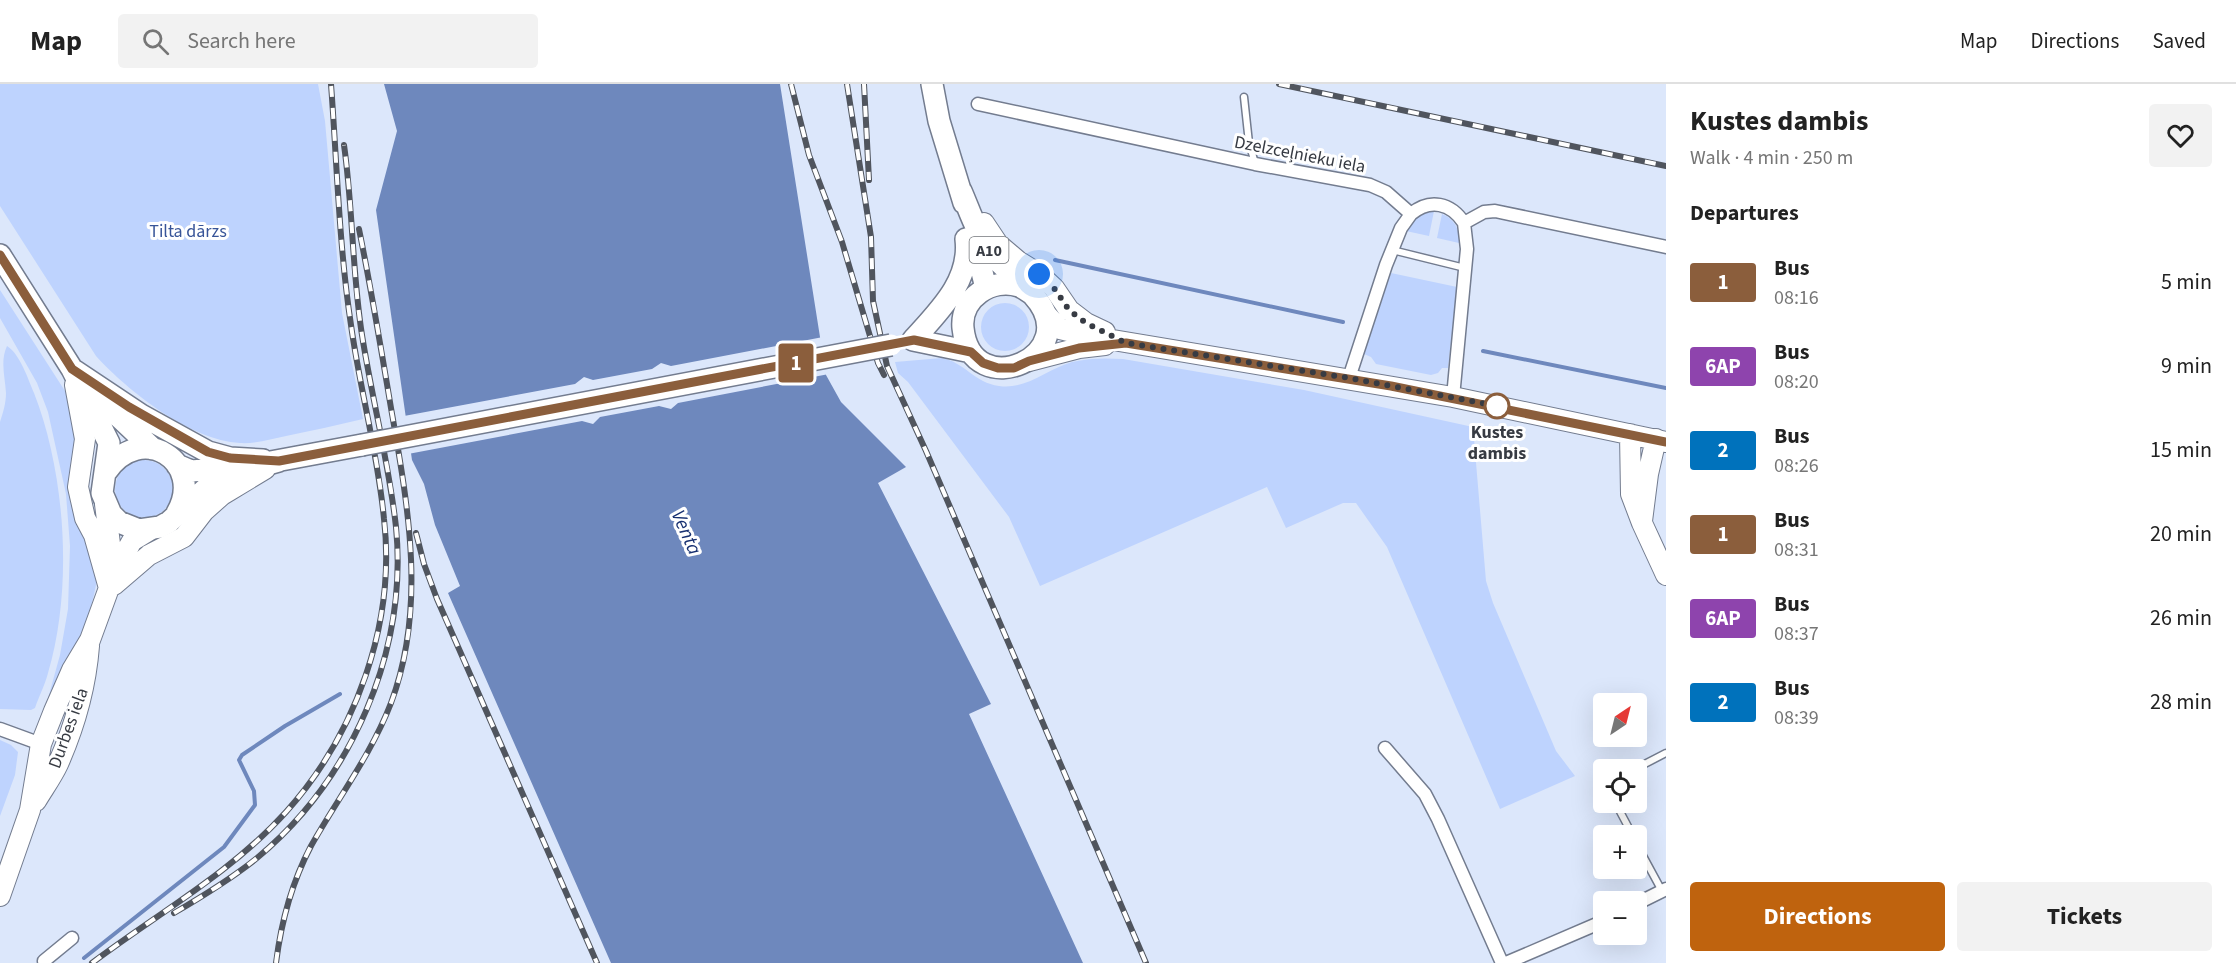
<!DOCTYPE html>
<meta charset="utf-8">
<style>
:root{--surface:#fff;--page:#f2f2f2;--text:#222;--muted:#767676;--line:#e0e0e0;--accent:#bf630e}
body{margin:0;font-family:"Source Sans 3",sans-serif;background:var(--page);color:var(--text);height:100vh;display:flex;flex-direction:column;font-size:22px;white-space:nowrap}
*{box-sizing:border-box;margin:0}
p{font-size:20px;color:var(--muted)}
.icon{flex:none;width:33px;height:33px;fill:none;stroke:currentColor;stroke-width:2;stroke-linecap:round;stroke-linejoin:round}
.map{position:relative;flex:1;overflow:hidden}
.sheet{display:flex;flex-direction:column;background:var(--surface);width:570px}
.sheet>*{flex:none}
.badge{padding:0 12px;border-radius:4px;font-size:21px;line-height:39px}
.needle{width:39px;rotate:35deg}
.tools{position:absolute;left:1593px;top:609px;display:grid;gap:12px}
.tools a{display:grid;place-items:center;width:54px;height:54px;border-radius:6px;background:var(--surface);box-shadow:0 6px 24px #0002;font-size:30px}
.you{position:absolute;width:30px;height:30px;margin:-15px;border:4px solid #fff;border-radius:50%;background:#1a73e8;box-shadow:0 0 0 9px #1a73e833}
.map>.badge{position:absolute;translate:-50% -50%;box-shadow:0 0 0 3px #fff}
h2{padding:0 24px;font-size:22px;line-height:54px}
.round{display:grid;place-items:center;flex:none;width:63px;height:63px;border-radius:6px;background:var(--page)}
.headline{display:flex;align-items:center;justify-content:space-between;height:102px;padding:0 24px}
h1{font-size:28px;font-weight:700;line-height:45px}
.button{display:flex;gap:12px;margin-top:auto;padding:12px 24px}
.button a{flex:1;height:69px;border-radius:6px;background:var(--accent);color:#fff;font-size:24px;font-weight:700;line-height:69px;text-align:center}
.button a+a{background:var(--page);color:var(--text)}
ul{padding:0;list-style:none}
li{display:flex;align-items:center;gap:18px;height:84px;padding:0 24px}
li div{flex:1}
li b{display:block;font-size:22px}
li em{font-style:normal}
li .badge{min-width:66px;font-weight:700;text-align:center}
header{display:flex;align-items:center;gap:36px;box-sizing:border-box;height:84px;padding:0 30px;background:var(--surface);border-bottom:2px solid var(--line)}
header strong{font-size:28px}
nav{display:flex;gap:33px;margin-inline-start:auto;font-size:21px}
.search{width:420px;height:54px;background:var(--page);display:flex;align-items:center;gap:15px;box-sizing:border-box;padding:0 21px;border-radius:6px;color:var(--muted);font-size:22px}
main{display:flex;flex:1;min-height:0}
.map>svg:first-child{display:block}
.green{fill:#bed3fe}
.water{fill:#6e88bd}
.pier{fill:#dce7fb}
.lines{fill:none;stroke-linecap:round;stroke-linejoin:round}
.stream{stroke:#6e88bd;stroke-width:4}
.service-casing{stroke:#737c8f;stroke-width:9}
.minor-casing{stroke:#737c8f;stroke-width:15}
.primary-casing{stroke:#737c8f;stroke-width:22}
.trunk-casing{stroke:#737c8f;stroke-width:24}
.service{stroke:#fff;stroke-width:6}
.minor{stroke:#fff;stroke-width:12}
.primary{stroke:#fff;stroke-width:20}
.trunk{stroke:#fff;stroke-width:21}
.rail-casing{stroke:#50555e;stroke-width:6}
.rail{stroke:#fff;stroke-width:4;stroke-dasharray:11;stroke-linecap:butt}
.trunk-bridge-casing{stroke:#737c8f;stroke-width:24;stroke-linecap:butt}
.trunk-bridge{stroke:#fff;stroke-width:21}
.line-casing{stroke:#fff;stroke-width:14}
.line{stroke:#8b5e3c;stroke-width:9}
.walk{stroke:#373b43;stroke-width:6;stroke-dasharray:0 10.8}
.stop-dot{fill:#fff;stroke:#8b5e3c;stroke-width:3}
.labels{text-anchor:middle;stroke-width:6;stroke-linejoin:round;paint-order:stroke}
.shield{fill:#fff;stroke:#73767b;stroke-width:1.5}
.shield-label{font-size:16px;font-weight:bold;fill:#373b43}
.street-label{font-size:18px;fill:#373b43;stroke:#fff}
.park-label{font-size:18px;fill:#375498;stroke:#fff}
.stop-label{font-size:18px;font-weight:bold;fill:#373b43;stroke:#fff}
.water-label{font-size:20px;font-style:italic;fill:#173071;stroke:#fff}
</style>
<header>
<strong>Map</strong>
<div class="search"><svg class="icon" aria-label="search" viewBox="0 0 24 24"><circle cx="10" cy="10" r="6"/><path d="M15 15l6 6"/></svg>Search here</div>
<nav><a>Map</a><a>Directions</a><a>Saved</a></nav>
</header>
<main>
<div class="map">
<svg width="1666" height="879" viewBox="0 0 1666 879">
<rect width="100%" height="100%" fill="#dce7fb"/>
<path class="green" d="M0,0H318L325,37L342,229L363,335C337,341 311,347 286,352C271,355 255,360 240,359C190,356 129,308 96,272L0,122Z
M1434,127L1429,152L1406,147L1417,132Z
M1442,130C1455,135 1460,146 1459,159L1437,154Z
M1391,189L1457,203L1448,284H1442L1438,289L1431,291L1376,280L1371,273L1364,270Z
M0,206L74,321L98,486C94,533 69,577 47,618L60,571L68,525L70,462L66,410L48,328L37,299L0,234Z
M981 243a24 24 0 1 1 48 0a24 24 0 1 1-48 0Z
M7,262C20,270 28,295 34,309C66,391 73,505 48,589C45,601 39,612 35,624L31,626L0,625V338C3,329 6,319 6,309C5,292 0,277 7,262Z
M942,274C964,278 975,299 999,302C1027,306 1047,285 1072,278C1089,274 1105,274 1123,275L1304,306L1473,343L1486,497L1493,519L1556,667L1575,692L1500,725L1387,463L1356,419H1343L1286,444L1267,403L1040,502L1009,433L908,298L898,289L895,278Z
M115 405a29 29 0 1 1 58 0a29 29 0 1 1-58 0Z
M0,656L11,661L18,668L15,691L0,732Z"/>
<path class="water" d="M384,0H780L826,291L841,318L906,383L878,399L991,620L969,630L1083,879H611L448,509L460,502L435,441L424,400L412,376L376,126L397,47Z"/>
<path class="pier" d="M823,253L829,290L678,319L671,325L659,322L600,333L593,340L582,337L408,370L404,332L575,300L584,293L593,296L652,285L661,279L671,282Z"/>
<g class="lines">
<path class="stream" d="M1055,176L1343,238
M1483,267L1666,304
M84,874L224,763L255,721L254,707L239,676L242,671L285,642L340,610"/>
<g class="service-casing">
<path id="service" d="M1244,13L1249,59L1255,79
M1392,166L1465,184
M1633,686L1666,669
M1615,718L1633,752
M1636,759L1662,807"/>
</g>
<g class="minor-casing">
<path id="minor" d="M978,20L1255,80L1370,101L1386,108L1411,130C1430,114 1451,119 1464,139L1484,128L1495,127L1666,163
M1349,294L1386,181L1401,144L1411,130
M1453,313L1467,165L1464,139
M0,645L41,660
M1385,664L1425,710L1438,735L1502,879
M1636,820L1666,805
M44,877L72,854
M1506,879L1604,837"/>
</g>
<g class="primary-casing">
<path id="primary" d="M984,139L998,160L1018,177L1039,190L1054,204L1069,226L1086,239L1105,248
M1045,229L1060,245L1089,252L1453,313L1666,358
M1029,277L1079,264L1105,261
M75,301L85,355L78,403L85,434L94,451L109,504
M1630,350L1631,410L1642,439L1666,491
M105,420L111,468V480
M1642,437L1648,390L1656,355
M114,501L149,471L184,453L204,427L222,411L265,385
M36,717C43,705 52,693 58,680C74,644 86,601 89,562
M0,812L30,726L41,660L54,627L72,586L90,556L109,504L128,464L132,457L150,446"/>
</g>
<g class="trunk-casing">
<path id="trunk" d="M932,0L939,37L964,119
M961,107C969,125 975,145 986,161C998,181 1018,194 1033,211C1088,271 971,322 963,244C960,214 992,193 1019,202C1024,204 1030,209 1035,212
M973,152L986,204
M0,171L72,285L109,359L102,409L111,430L119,438L139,446L160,443L169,438L212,399L230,391L279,377
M913,256C939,227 971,197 966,155
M913,256L971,268
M75,287L141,331L208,368L230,374L263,376
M99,314L153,365
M265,379L362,361
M177,381L191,387L231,384
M106,388C141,336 206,378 177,429"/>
</g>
<use href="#service" class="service"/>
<use href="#minor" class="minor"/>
<use href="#primary" class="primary"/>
<use href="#trunk" class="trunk"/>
<g class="rail-casing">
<path id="rail" d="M791,0L809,71L842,158L878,279L884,291
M847,0L871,153L873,217L887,282L926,367L1146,879
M864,0L869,96
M1279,0L1666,82
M416,449L424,480L437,515L597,879
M174,829C203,812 231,795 257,774C352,695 408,567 396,443C389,379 372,315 362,251C352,188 353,124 344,61
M92,879C157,830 231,789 286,728C356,650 396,539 384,435C378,370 360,306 351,241C339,162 337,80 331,0
M276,879C281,839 292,798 311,762C338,714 371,671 391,619C427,523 408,422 391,324C381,264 371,204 359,145"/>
</g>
<use href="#rail" class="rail"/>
<g class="trunk-bridge-casing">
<path id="trunk-bridge" d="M362,361L891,261"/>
</g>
<use href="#trunk-bridge" class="trunk-bridge"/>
</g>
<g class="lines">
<g class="line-casing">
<path id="line" d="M0,171L72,285L129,323L208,368L230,374L279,377L914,256L971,268L983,279L998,284H1014L1029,277L1079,264L1126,259L1391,302L1666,358"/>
</g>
<use href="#line" class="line"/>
<path class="walk" d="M1039,190L1054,204L1069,226L1086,239L1126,259L1349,294L1497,322"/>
</g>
<circle class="stop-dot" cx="1497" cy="322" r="12"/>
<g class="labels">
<rect class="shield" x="969.5" y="153" width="39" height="26" rx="4.5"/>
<g class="shield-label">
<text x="989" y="172">A10</text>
</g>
<g class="street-label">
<text transform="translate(1300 70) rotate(11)" y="6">Dzelzceļnieku iela</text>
<text transform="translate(68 644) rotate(-70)" y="6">Durbes iela</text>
</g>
<g class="park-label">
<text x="188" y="153">Tilta dārzs</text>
</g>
<g class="stop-label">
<text x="1497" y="354">Kustes<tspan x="1497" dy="21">dambis</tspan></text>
</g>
<g class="water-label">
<text transform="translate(687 448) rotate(66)" y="7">Venta</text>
</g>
</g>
</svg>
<div class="tools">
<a><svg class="needle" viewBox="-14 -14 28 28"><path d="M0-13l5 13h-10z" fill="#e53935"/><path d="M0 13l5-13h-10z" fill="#767676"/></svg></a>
<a><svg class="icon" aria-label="locate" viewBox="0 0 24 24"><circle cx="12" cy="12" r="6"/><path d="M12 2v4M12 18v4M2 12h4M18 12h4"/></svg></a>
<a>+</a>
<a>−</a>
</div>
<div class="you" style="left:1039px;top:190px"></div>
<b class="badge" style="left:796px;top:279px;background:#8b5e3c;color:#fff">1</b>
</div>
<section class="sheet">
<div class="headline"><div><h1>Kustes dambis</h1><p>Walk · 4 min · 250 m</p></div><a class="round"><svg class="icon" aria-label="heart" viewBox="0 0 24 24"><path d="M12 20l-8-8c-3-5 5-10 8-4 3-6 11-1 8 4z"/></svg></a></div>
<h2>Departures</h2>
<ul>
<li><span class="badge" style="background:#8b5e3c;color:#fff">1</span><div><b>Bus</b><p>08:16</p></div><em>5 min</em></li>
<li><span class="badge" style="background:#8e44ad;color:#fff">6AP</span><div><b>Bus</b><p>08:20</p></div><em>9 min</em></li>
<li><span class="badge" style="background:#0072bc;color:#fff">2</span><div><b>Bus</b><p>08:26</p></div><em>15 min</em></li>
<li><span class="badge" style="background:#8b5e3c;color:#fff">1</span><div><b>Bus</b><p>08:31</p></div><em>20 min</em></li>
<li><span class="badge" style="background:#8e44ad;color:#fff">6AP</span><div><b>Bus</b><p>08:37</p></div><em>26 min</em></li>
<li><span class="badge" style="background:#0072bc;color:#fff">2</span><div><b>Bus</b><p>08:39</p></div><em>28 min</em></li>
</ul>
<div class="button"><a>Directions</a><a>Tickets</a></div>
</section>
</main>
